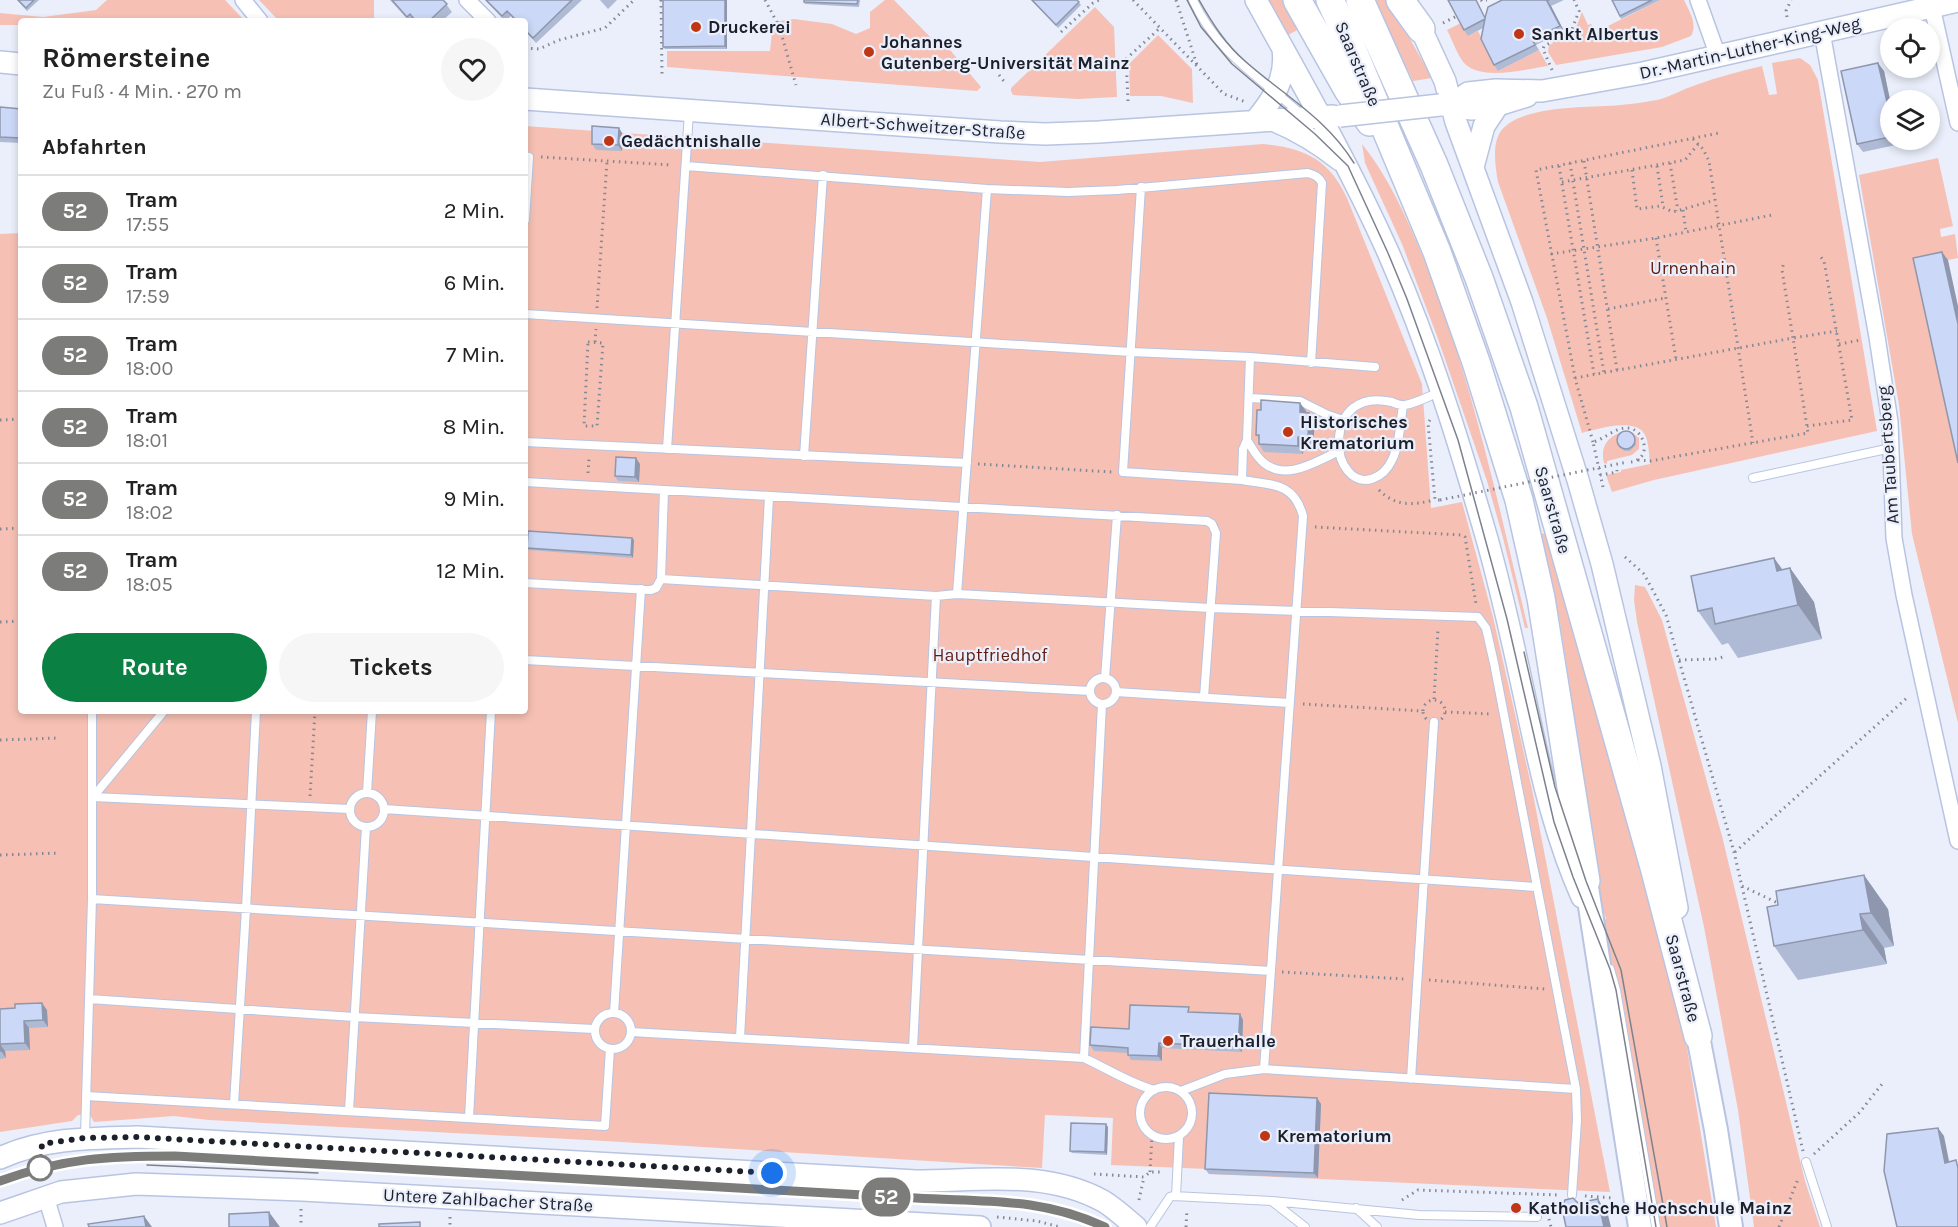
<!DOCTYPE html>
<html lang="de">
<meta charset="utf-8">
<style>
:root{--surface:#fff;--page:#f6f6f6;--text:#222;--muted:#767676;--line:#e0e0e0;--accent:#0b8043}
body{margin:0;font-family:Karla,sans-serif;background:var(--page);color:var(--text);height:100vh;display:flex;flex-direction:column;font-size:22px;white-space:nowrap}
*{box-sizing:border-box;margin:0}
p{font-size:20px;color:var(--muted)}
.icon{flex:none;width:33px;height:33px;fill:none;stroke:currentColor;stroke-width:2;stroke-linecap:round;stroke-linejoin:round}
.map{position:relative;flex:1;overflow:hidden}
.side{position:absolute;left:18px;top:18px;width:510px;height:696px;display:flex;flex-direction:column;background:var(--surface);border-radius:6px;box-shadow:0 3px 9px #0003}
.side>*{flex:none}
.badge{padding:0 12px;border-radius:20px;font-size:21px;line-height:39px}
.fabs{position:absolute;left:1880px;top:18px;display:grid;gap:12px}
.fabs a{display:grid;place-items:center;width:60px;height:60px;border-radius:50%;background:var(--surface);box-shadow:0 3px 9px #0003;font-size:30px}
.you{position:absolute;width:30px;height:30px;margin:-15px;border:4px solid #fff;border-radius:50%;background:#1a73e8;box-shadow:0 0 0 9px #1a73e833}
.map>.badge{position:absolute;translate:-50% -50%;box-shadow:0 0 0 3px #fff}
h2{padding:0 24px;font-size:22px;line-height:54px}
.round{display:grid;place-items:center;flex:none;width:63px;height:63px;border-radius:32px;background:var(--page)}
.head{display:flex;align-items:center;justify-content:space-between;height:102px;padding:0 24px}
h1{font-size:28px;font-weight:700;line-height:45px}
.cta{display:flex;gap:12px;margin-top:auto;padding:12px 24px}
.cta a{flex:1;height:69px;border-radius:36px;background:var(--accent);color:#fff;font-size:24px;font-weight:700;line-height:69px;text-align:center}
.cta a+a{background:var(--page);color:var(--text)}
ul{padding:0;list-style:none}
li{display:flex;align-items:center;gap:18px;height:72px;padding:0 24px;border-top:2px solid var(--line)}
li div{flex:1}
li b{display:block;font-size:22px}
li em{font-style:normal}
li .badge{min-width:66px;font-weight:700;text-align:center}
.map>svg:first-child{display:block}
.green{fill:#f6c1b4}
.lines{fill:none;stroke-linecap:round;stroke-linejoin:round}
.lane-casing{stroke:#b8c4e1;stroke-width:10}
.street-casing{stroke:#b8c4e1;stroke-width:18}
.secondary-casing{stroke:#b8c4e1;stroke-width:24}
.primary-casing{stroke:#b8c4e1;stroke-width:26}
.highway-casing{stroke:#b8c4e1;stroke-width:30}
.path{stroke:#848894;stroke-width:3;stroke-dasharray:1.5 4.5;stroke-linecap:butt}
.lane{stroke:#fff;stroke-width:8}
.street{stroke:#fff;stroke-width:15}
.secondary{stroke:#fff;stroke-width:21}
.primary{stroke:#fff;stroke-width:22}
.highway{stroke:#fff;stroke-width:27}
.tram{stroke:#7e828e;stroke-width:1.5}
.secondary-bridge-casing{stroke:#b8c4e1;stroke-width:24;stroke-linecap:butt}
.path-bridge{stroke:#848894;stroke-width:3;stroke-dasharray:1.5 4.5;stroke-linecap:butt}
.secondary-bridge{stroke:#fff;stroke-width:21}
.wall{fill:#afbad4}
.shaded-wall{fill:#8e97ad}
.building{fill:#cbd8f7;stroke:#8e97ad;stroke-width:1.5}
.line-casing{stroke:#fff;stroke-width:14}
.line{stroke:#7c7c7b;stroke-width:9}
.walk{stroke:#1c202b;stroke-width:6;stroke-dasharray:0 10.8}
.poi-dot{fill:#c03615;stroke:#eaeffb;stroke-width:2}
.stop-dot{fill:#fff;stroke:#7c7c7b;stroke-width:3}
.labels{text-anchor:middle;stroke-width:4.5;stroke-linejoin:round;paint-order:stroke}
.poi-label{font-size:18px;font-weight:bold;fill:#1c202b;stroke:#eaeffb;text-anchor:start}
.street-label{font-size:18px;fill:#1c202b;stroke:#eaeffb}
.park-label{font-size:18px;fill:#621c0d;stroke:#eaeffb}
</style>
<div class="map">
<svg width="1958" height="1227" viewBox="0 0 1958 1227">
<rect width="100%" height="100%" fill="#eaeffb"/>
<path class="green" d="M107,0H225L243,19L242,21H21V25H0V13L43,17L96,10Z
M259,0H374V17L377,21H279Z
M885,0H894L933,40L941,39L981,87L977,91L667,67V51H770L773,22L794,19L832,24L856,34L870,28V12Z
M1267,0H1282L1299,29L1288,35Z
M1374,0H1388L1432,78L1413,81Z
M1660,0H1684C1689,11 1698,24 1691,36L1662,47L1556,65L1548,52L1549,45L1574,33L1582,12L1588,25L1591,24L1596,32Z
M1095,7L1114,27L1117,97L1078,99L1013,95L1011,91V88Z
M1477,15L1468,36L1478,31L1498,71L1539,50L1548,66C1526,69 1483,81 1465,64C1457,55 1453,41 1447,30Z
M1158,35L1192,69L1193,103L1161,96H1130L1129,64Z
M1800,58L1810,65L1818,80L1877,431L1654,480L1612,492L1606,475L1621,472V470L1650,464C1649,455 1649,443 1645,435C1636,417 1598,429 1582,433L1547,318L1498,182C1495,165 1492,143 1501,131C1522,104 1590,108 1621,105C1633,104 1645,102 1657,100C1670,97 1683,89 1696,85C1718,77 1740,71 1762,66L1769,95L1777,94L1772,63Z
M525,126L1040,162L1263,144C1304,148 1329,159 1347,198L1422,384L1431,508L1462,502L1493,617L1532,789L1610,1192L1209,1174L1208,1169L1111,1165L1113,1118L1045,1115L1042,1168L605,1141L209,1120L174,1116L94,1122L90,1115H78L72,1121L0,1132V234L21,233V711H525Z
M1362,144C1392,181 1411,228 1429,272C1474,387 1499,508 1528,628H1525L1503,538L1487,481L1437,336L1402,244L1365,163Z
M1938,158L1953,226L1940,229L1941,237L1955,234L1958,258L1948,260L1958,444V723L1912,534L1899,405L1859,175Z
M1630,431L1639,438V449L1632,455L1607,461V464L1604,463C1599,444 1612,432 1630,431Z
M1547,533L1679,999L1716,1227H1660C1654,1194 1648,1161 1642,1127C1634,1081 1629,1033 1620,987C1616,968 1596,933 1606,918L1600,904L1573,708L1560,622L1540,534Z
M1635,585L1645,587L1662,620L1722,836L1805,1181L1820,1227H1754L1738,1110L1704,927L1637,622L1634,600Z"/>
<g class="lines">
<g class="lane-casing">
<path id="lane" d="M1193,0C1217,53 1261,78 1302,115
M525,156L529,157L525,220
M686,166L987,189L1068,192L1117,190L1308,173C1315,175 1319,177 1322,183L1311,363
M1141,187L1123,472L1242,480L1243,449L1247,440L1250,357
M525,314L1131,352L1250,357L1375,367
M1249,398L1300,401L1328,415L1343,420
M1403,406C1400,423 1400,444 1392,460C1384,477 1363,489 1348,471C1334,455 1336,422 1353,408C1364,399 1379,399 1392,402C1397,404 1401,406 1405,405C1417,403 1429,396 1440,392
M1247,440C1252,448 1257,458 1264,463C1288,482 1317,460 1340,451
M525,442L967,463
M667,449L689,112
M804,456L823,175
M1753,478L1891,448
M1242,480C1271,485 1294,482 1303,516L1264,1069
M525,482L1207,521L1212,524L1216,533L1204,697
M661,579L664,491
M525,583L651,590L656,588L661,579L936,596L957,594L1210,608L1478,617L1486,628L1494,663L1576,1089L1577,1120L1572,1195
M957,594L987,189
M525,660L1090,691
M1105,678L1117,515
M1090 691a13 13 0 1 1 26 0a13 13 0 1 1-26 0Z
M1116,692L1289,703
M367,793L372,711
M350 810a17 17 0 1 1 34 0a17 17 0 1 1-34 0Z
M93,797L350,809
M93,797L164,711
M384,809L1536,887
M92,899L1271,971
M1610,969L1616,990L1656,1227
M89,999L354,1017L594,1029
M595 1031a18 18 0 1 1 36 0a18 18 0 1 1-36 0Z
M614,1013L641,589
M631,1032L1084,1058C1108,1069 1129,1083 1154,1090
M740,1038L769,497
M913,1048L936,596
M1084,1058L1102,704
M1411,1079L1434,722
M1140 1113a26 26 0 1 1 52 0a26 26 0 1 1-52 0Z
M1181,1091L1225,1074L1264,1069L1576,1089
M86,1096L605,1126L610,1049
M234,1104L246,909L256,711
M349,1111L366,827
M469,1118L491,711
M85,1136L92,899V711
M1806,1162L1827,1227
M1176,1196L1179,1136
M1273,1202L1305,1227
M1356,1208L1377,1227
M1150,1227L1170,1197L1173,1196L1272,1201L1419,1215L1537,1217"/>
</g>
<g class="street-casing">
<path id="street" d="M243,0L260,21
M467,0L488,21
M1698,0L1718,56
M1932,7L1958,123
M1822,32L1877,337L1890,422L1894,538L1904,595L1958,841
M46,1197L55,1227"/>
</g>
<g class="secondary-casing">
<path id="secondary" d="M1256,0C1302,83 1349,165 1388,252C1429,345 1459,442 1487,539C1504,599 1517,661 1530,722C1543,782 1557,841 1582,897
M1415,16L1445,81L1456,122L1522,302L1578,480L1602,564L1650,766L1677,908
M0,62L21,64
M525,99L1000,132L1045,134L1099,132L1333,116
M1443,105L1472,109L1498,105L1527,96
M1451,105L1468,93L1496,90L1542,91L1643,73L1958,1
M1255,121C1273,100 1287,78 1283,49
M1275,121C1299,131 1320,144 1340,160
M1473,167L1484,126L1498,105
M0,1158C43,1138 90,1138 137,1137L916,1181C979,1181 1044,1169 1103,1201C1115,1208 1125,1218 1136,1227
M0,1213L61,1192L136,1184L302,1190L980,1227"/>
</g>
<g class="primary-casing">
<path id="primary" d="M1586,881L1640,1227
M1698,1036L1716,1130L1731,1227"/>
</g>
<g class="highway-casing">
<path id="highway" d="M1297,0L1348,90L1370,122
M1330,0L1346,34L1437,252L1476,362L1519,500L1541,598L1586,881
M1360,0L1434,165L1479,278L1524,407L1654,867L1698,1036
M1400,0L1421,29"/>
</g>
<path class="path" d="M661,0L662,75
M765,0L779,26L796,85
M1133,0L1224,94L1246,102
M1176,0L1197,65
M1481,0L1483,2
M1486,0H1487
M1787,17L1786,11L1791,0
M1443,23L1459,15
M1061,32L1093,3L1099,0
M525,48L539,49L559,40L605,28L634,0
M1552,70L1543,49L1544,46L1571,32L1579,11L1574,0
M999,75L1006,84
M1128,101L1126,59L1160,28
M1693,139L1703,149L1709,161L1753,443
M541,157L672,165
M1584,161L1617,370
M1570,163L1604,373
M1670,163L1677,205L1676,211
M1559,166L1594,374
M1657,166L1663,206
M1632,170L1637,209L1660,206L1673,212L1715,200
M1562,182L1685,160L1699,143
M1683,210L1686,232
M1656,238L1676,359
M1551,254L1656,238L1772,215
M597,308L607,161
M1608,309L1665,298
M588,342L603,343L597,426H584Z
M595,342L596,329
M1839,344L1861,340
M1575,378L1793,338L1782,270L1784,262
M0,420L21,419
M1430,420L1428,423L1435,500H1440
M1807,426L1852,420L1824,261L1820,256
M1593,442L1575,378L1536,170L1719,133
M1638,460L1650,461L1808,433L1793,338L1837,331
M978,464L1112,472
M588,473L589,458
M1600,475L1617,472V470
M1603,487L1593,442C1605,439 1615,427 1628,428C1643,429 1651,453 1637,460C1634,462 1631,462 1627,462
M1379,490C1396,507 1412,505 1435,500
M1315,527L1462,535L1465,537L1476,604
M0,529L21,528
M1625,557L1644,574L1666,615L1734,852L1803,1151
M0,622L21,621
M1679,660L1715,659L1723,657
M1434,699L1438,629
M1423 711a11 11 0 1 1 22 0a11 11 0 1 1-22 0Z
M1303,704L1422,711
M1445,712L1491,714
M0,740L59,738
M310,796L315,711
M1735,852L1909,696
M0,855L60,853
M1742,886L1780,904
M1282,972L1404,979
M1429,980L1545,989
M1814,1154L1860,1112L1882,1084
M1150,1172L1152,1135
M1094,1174L1144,1177L1150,1172H1164
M1585,1196L1614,1198
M1139,1200L1144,1177
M1402,1200L1418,1190L1560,1195
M301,1209V1227
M450,1217V1227
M997,1217L1037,1221L1060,1227
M1549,1219L1551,1227
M1186,1227L1187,1209
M1779,1227L1798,1179"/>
<use href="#lane" class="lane"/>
<use href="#street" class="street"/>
<use href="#secondary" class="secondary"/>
<use href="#primary" class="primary"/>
<use href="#highway" class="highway"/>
<path class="tram" d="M1187,0L1201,27L1232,64L1315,134L1348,166L1388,253L1407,299L1458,440L1507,619L1554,822L1573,877L1610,969L1616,990L1656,1227
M1199,0C1212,23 1226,45 1246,62C1285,96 1326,118 1354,163
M1524,652L1555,787L1586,881L1621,970L1667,1227
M147,1165L318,1173
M0,1181C64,1159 109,1156 175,1156L939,1200C1000,1202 1048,1201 1105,1227"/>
<g class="secondary-bridge-casing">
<path id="secondary-bridge" d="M1340,116L1440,105"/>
</g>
<path class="path-bridge" d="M1440,500L1627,462"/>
<use href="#secondary-bridge" class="secondary-bridge"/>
</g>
<path class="wall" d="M17,0H39L27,11Z
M390,0H443L452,12L442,21H409Z
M485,0H582L536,43L525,31V21H515L511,16L505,21Z
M600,0H617L608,9Z
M663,0H727V49H665L663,47Z
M860,0L859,7L805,4L804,2Z
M1031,0H1077L1081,5L1058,28Z
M1502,0H1564L1551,6L1564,31L1536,45L1539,50L1498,71L1494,65L1483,28L1468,36L1464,30L1486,17Z
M1613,0H1660L1621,19Z
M1884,71L1890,100V140H1899L1900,144L1863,152L1857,144Z
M0,107L21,109V143L0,142Z
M619,128L622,133V151L596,150L592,144Z
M1300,403L1306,411V413L1315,421L1313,446L1304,445L1303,454L1264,452L1259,444V439L1256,435L1261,410Z
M1635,438L1636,445L1630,451H1624L1617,442Z
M640,464L639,482L618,481L615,476Z
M632,538L634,540L633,558L529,550L527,548Z
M1774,558L1783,570L1790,568L1814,602L1822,639L1738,658L1728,643L1722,645L1698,611Z
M1767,907L1888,909L1894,946L1884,948L1887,964L1798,980L1774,946Z
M0,1009L47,1010L48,1027L29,1028L30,1050L5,1051L6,1058L0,1059Z
M1192,1012L1240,1014L1243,1020L1242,1052L1162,1048V1061L1131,1060L1128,1055V1053L1094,1051L1090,1045L1129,1029Z
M1317,1098L1321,1104L1318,1178L1209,1174L1205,1169Z
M1108,1127L1107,1155L1072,1153L1070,1151Z"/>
<path class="shaded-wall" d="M725,0H727V49L725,46Z
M1547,1L1551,6L1564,31L1560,26Z
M1878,63L1884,71L1890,100V115Z
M619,128L622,133V151L618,145Z
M1942,252L1948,260L1958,306V324Z
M1300,403L1306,411L1305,420L1300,412Z
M1309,413L1315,421L1313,446L1308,438Z
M1298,437L1304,445L1303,454L1298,446Z
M636,458L640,464L639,482L635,477Z
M632,538L634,540L633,558L631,555Z
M1774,558L1794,587L1790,568L1814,602L1822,639L1798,605L1777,571Z
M1864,875L1888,909L1894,946L1871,913Z
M1860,914L1884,948L1887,964L1863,930Z
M42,1003L47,1010L48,1027L43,1020Z
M1240,1014L1243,1020L1242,1052L1238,1047Z
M24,1021L29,1028L30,1050L25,1043Z
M1159,1043L1162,1048V1061L1158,1056Z
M0,1044L5,1051L6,1058L1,1051Z
M1317,1098L1321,1104L1318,1178L1314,1173Z
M1106,1124L1108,1127L1107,1155L1105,1152Z
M1938,1128L1944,1136L1951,1171L1945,1163Z
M1598,1199L1608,1215L1611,1227H1604Z
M269,1212L280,1227H270Z
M144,1216L152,1227H146Z"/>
<path class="building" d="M18,0H34L26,8Z
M392,0H443L447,4L429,21H416L410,14L407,17Z
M486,0H572L533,38L525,30V21H517L507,11L502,16Z
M663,0H725V46L663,47Z
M804,0H858L857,4L804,2Z
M1032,0H1077L1079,2L1056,25Z
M1448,0H1476L1485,18L1488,7L1502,0H1549L1547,1L1560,26L1532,39L1535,45L1494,65L1481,39L1485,19L1464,30Z
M1612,0H1652L1620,16Z
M1878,63L1890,115V137L1857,144L1841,71Z
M0,107L21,109V138L0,137Z
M592,126L619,128L618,145L592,144Z
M1942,252L1958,324V463L1913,258Z
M1261,400L1300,403V412L1309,413L1308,438L1298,437V446L1259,444V435H1256L1257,410H1261Z
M1617 440a9 9 0 1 1 18 0a9 9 0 1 1-18 0Z
M616,457L636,458L635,477L615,476Z
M528,531L632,538L631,555L527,548Z
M1774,558L1777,571L1790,568L1798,605L1715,624L1712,608L1698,611L1691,576Z
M1864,875L1871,913L1860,914L1863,930L1774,946L1767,907L1778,905L1776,891Z
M42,1003L43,1020L24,1021L25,1043L0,1044L1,1051H0V1009L15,1008V1004Z
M1130,1005L1189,1007L1188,1012L1240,1014L1238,1047L1159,1043L1158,1056L1128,1055V1048L1090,1045L1091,1027L1129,1029Z
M1209,1093L1317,1098L1314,1173L1205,1169Z
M1071,1123L1106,1124L1105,1152L1070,1151Z
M1938,1128L1945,1163L1956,1160L1958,1168V1227H1897L1884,1171L1887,1134Z
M1573,1198L1578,1203L1598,1199L1604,1227H1566L1562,1208L1565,1200Z
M269,1212L270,1227H229V1214Z
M144,1216L146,1227H89L88,1224Z
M420,1222V1227H379V1224Z"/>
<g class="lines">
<g class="line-casing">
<path id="line" d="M0,1181C63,1158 109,1156 175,1156L916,1198C984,1202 1041,1197 1105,1227"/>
</g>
<use href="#line" class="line"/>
<path class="walk" d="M40,1168L42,1144L85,1138L137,1137L772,1173"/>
</g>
<g class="poi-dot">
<circle cx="696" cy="27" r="6"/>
<circle cx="1519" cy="34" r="6"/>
<circle cx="869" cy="52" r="6"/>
<circle cx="609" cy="141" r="6"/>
<circle cx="1288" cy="432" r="6"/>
<circle cx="1168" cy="1041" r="6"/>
<circle cx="1265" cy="1136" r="6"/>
<circle cx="1516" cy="1208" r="6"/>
</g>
<circle class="stop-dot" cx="40" cy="1168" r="12"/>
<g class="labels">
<g class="poi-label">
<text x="708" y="33">Druckerei</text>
<text x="1531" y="40">Sankt Albertus</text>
<text x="881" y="48">Johannes<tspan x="881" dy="21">Gutenberg-Universität Mainz</tspan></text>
<text x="621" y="147">Gedächtnishalle</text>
<text x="1300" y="428">Historisches<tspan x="1300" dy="21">Krematorium</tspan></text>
<text x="1180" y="1047">Trauerhalle</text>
<text x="1277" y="1142">Krematorium</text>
<text x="1528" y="1214">Katholische Hochschule Mainz</text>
</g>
<g class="street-label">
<text transform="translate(1750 48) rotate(-13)" y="6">Dr.-Martin-Luther-King-Weg</text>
<text transform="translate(1358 64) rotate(67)" y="6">Saarstraße</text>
<text transform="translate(923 126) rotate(4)" y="6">Albert-Schweitzer-Straße</text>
<text transform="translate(1888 455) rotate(-94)" y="6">Am Taubertsberg</text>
<text transform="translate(1553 510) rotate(74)" y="6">Saarstraße</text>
<text transform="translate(1683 978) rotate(75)" y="6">Saarstraße</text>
<text transform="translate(488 1200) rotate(3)" y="6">Untere Zahlbacher Straße</text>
</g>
<g class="park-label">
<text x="1693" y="274">Urnenhain</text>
<text x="990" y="661">Hauptfriedhof</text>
</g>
</g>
</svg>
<div class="fabs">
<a><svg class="icon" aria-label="locate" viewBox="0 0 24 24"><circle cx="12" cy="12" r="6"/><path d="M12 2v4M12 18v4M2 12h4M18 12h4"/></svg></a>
<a><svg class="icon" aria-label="layers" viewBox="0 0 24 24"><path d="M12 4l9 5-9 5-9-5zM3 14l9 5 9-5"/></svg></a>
</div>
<div class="you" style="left:772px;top:1173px"></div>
<b class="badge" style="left:886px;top:1197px;background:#7c7c7b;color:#fff">52</b>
<section class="side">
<div class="head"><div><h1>Römersteine</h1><p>Zu Fuß · 4 Min. · 270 m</p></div><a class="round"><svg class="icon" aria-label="heart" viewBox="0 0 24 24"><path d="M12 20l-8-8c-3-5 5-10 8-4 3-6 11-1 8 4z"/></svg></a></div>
<h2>Abfahrten</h2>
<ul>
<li><span class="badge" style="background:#7c7c7b;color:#fff">52</span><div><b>Tram</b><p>17:55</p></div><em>2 Min.</em></li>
<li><span class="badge" style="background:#7c7c7b;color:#fff">52</span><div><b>Tram</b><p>17:59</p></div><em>6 Min.</em></li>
<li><span class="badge" style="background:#7c7c7b;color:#fff">52</span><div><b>Tram</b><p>18:00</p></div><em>7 Min.</em></li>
<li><span class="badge" style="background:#7c7c7b;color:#fff">52</span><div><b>Tram</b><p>18:01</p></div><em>8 Min.</em></li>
<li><span class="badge" style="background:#7c7c7b;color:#fff">52</span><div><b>Tram</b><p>18:02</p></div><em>9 Min.</em></li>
<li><span class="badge" style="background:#7c7c7b;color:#fff">52</span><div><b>Tram</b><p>18:05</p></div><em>12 Min.</em></li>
</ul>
<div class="cta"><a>Route</a><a>Tickets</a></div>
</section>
</div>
